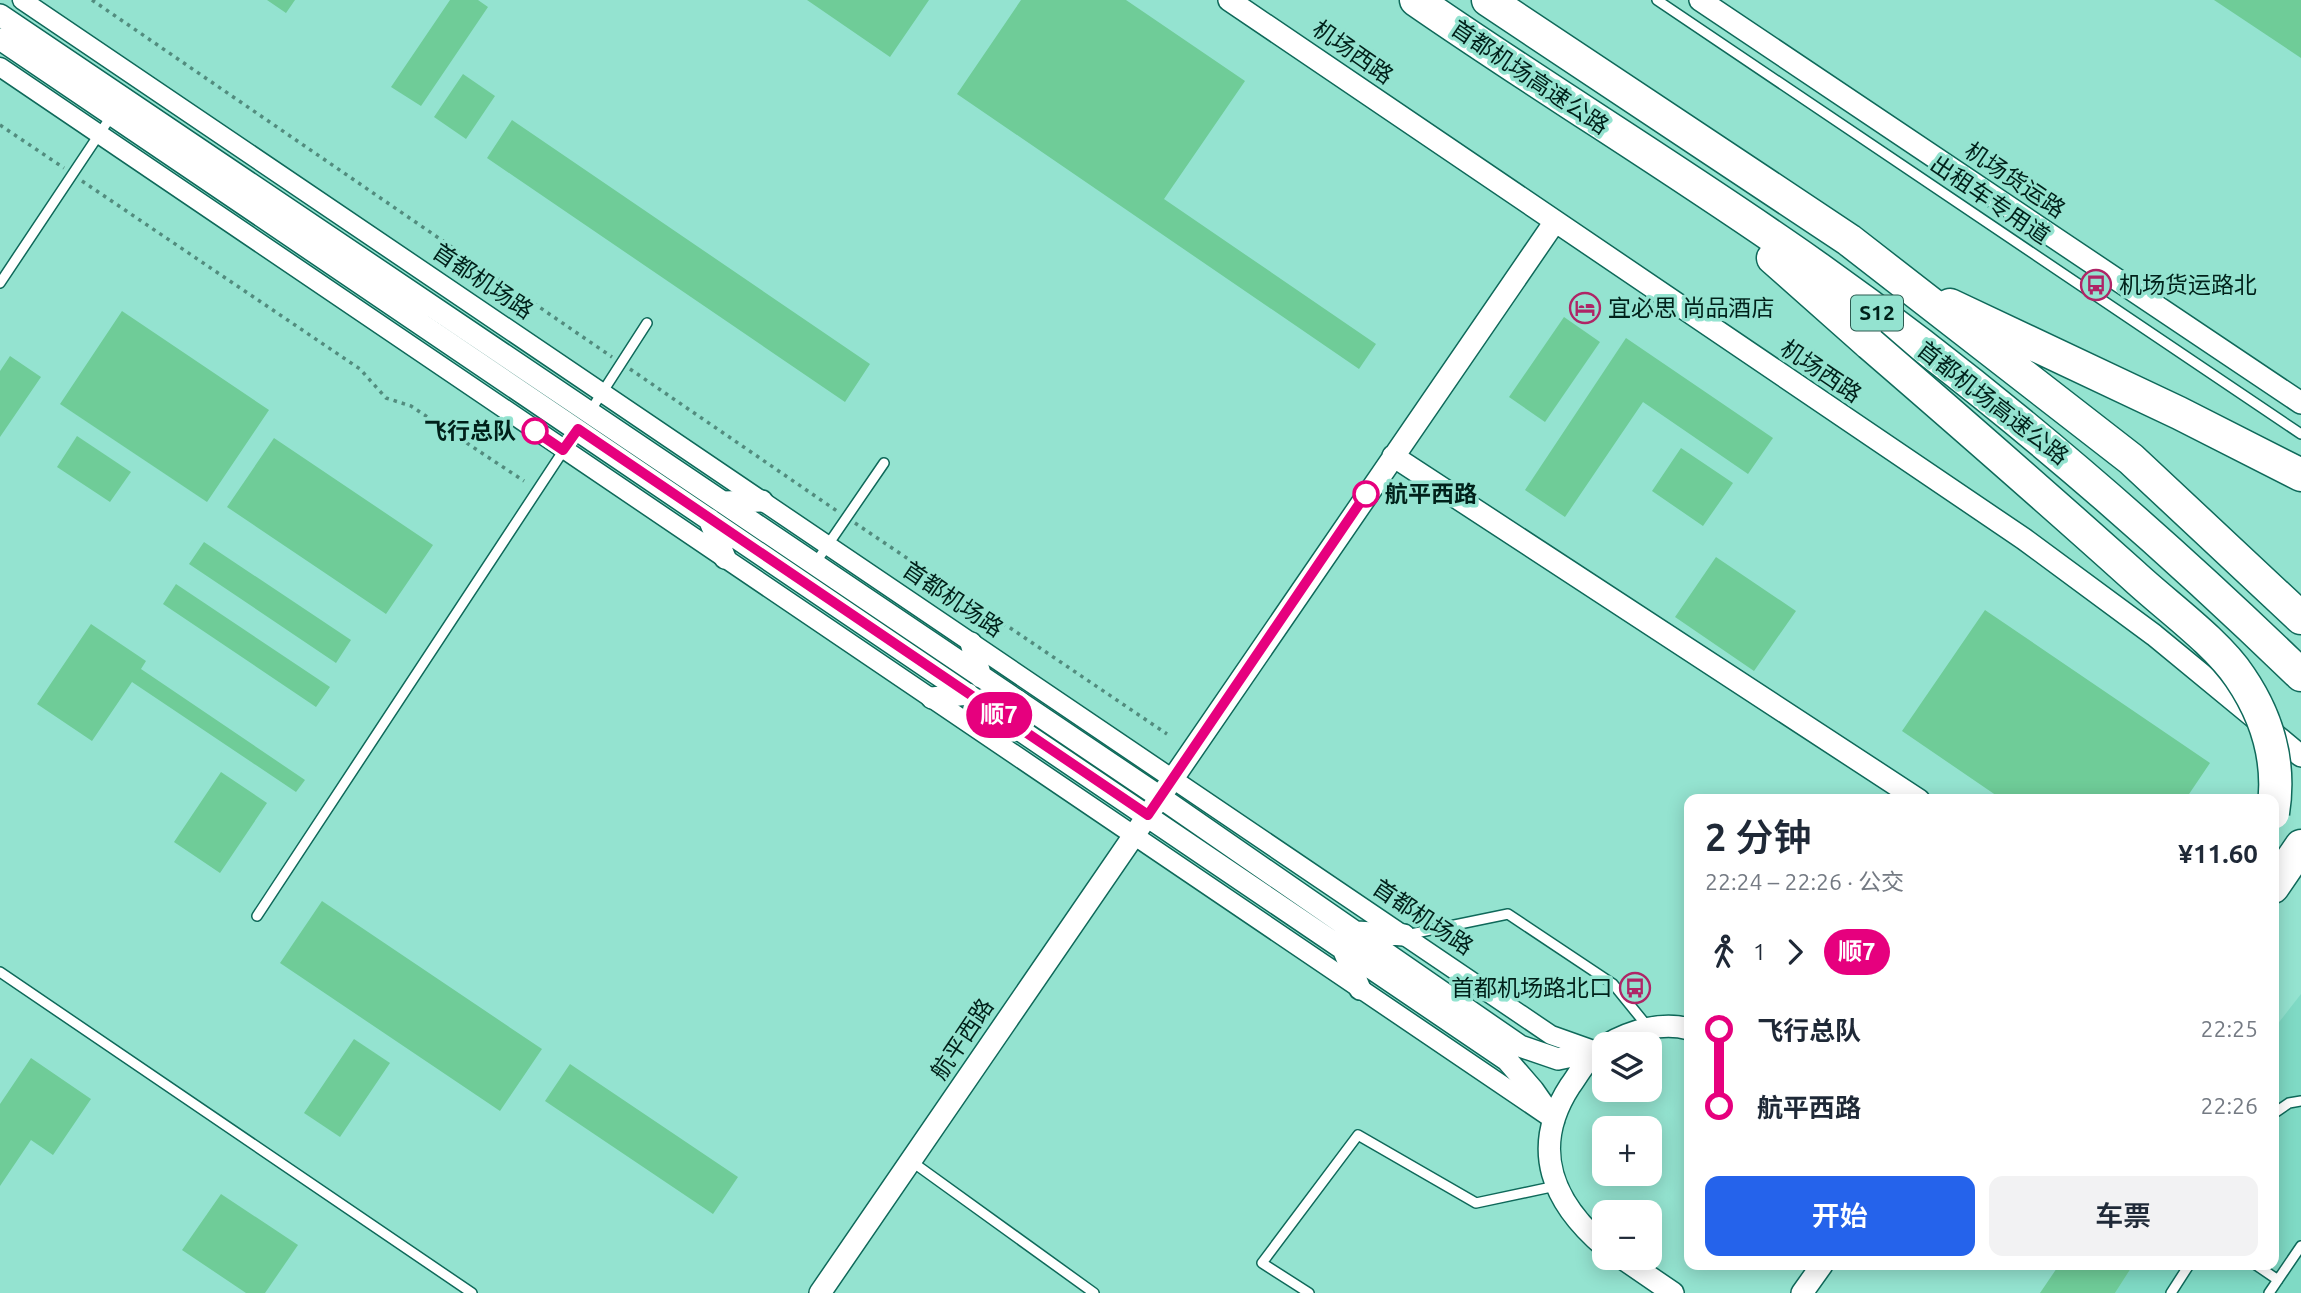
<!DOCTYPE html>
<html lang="zh">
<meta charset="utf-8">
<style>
:root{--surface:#fff;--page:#f2f2f3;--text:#1f2937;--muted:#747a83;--accent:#2563eb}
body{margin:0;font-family:Ubuntu,"Noto Sans SC",sans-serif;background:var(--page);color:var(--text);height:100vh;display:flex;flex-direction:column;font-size:26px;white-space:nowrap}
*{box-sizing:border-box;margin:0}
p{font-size:23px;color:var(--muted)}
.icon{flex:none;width:38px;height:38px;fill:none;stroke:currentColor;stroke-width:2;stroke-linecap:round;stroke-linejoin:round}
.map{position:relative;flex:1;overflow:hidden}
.panel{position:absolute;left:1684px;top:794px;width:595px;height:476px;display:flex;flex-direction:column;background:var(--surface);border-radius:14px;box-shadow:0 4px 18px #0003}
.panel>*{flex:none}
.badge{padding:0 14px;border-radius:23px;font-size:24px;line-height:46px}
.tools{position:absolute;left:1592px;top:1032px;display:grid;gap:14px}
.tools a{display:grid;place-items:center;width:70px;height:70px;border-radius:14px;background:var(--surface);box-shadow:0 4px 18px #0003;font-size:35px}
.map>.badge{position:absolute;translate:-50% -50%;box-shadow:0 0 0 4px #fff}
.legs{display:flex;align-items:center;gap:10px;height:77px;padding:0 21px;font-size:23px}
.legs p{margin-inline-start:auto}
.headline{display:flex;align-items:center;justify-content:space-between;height:119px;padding:0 21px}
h1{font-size:38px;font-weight:600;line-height:52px}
.button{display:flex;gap:14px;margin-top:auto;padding:14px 21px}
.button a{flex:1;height:80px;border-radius:14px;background:var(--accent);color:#fff;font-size:28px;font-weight:600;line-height:80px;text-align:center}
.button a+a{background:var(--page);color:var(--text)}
ul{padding:0 21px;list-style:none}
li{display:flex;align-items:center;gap:24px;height:77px;font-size:26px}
li i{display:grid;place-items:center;width:10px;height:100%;margin:0 9px;background:currentColor}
li i::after{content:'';width:18px;height:18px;margin:-9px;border:5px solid;border-radius:50%;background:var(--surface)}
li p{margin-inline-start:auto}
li:first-child i{background:linear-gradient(#0000 50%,currentColor 0)}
li:last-child i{background:linear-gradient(currentColor 50%,#0000 0)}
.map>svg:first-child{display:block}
.built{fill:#7fdac5}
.building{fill:#6fcc98}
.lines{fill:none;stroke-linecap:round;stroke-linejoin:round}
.service-casing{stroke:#0f695a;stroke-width:12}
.minor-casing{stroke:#0f695a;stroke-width:21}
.tertiary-casing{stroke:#0f695a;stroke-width:24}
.motorway-casing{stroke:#0f695a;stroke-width:35}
.path{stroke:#528c7e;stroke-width:3.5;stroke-dasharray:3.5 5;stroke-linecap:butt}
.service{stroke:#fff;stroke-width:9}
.minor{stroke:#fff;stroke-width:18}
.tertiary{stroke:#fff;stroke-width:21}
.motorway{stroke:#fff;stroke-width:32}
.motorway-bridge-casing{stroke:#0f695a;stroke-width:35;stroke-linecap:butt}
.motorway-bridge{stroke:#fff;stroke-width:32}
.line-1-casing{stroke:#fff;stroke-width:16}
.line-1{stroke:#e6007e;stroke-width:10}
.stop-1-dot{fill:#fff;stroke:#e6007e;stroke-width:3.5}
.labels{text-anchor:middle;stroke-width:7;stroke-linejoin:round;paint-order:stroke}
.shield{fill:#94e3d0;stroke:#2c5b51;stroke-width:2}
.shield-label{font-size:21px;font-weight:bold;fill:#00211a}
.street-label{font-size:23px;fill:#00211a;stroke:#94e3d0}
.poi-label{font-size:23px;fill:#00211a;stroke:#94e3d0;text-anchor:start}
.stop-label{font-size:23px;font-weight:bold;fill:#00211a;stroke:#94e3d0;text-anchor:end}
</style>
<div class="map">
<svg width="2301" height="1293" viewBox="0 0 2301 1293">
<rect width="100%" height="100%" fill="#94e3d0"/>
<path class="built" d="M2301,994V1293H2115L2133,1265H2273V1030Z"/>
<path class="building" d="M267,0H295L286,13Z
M450,0H478L488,7L421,106L391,87Z
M807,0H929L890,57Z
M1021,0H1126L1245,81L1164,199L1376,344L1359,369L957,94Z
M2214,0H2301V58Z
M463,74L495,96L466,139L434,117Z
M512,120L870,364L845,402L487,158Z
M122,311L269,410L207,502L60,404Z
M1564,317L1600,342L1545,422L1509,397Z
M1626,338L1773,438L1748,474L1643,402L1565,517L1525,490Z
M10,356L41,377L0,437V371Z
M77,436L131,472L110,502L57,467Z
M274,438L433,545L386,614L227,507Z
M1681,448L1733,483L1703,526L1652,491Z
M204,542L351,640L336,663L189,564Z
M1716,557L1796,611L1754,671L1675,617Z
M176,584L330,687L316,707L163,604Z
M1985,610L2210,763L2185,800H2003L1902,731Z
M91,624L146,661L141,669L305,780L296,792L132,682L92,741L37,704Z
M221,772L267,803L220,873L174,842Z
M322,901L542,1049L500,1111L280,963Z
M354,1039L390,1063L340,1137L304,1113Z
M31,1058L91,1099L53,1155L31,1140L0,1186V1104Z
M570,1064L738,1177L713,1214L545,1101Z
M221,1194L298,1245L265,1293H246L182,1250Z
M2059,1265H2133L2115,1293H2040Z"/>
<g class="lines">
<g class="service-casing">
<path id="service" d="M1657,0L2301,434
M0,283L112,115
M589,413L647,323
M814,565L884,463
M257,916L577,430
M1406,935L1508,914L1613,984L1648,1027
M0,972L472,1293
M2273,1114L2289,1103L2301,1101
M911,1161L1094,1293
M2256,1265L2278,1280
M1309,1293L1262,1263L1358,1135L1476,1203L1556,1186
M2171,1293L2189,1265
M2269,1293L2301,1246"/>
</g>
<g class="minor-casing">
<path id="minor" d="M22,0L1551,1035L1596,1051
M0,67L1551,1118"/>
</g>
<g class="tertiary-casing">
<path id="tertiary" d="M1229,0L2024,539L2154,635L2301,756
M1700,0L2301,403
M0,15L1160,797L1520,1046L1558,1059L1596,1051
M0,39L1507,1060L1533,1090L1554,1120
M1393,456L1919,800
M722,502L762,501
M709,519L725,558
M971,643L981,677
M932,698L968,694
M1357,932L1404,935
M1343,949L1360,989
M1606,1045C1630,1031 1662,1021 1689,1029
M1600,1049C1587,1057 1579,1074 1570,1086C1529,1149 1553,1203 1605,1247
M1622,1258L1673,1293
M820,1293L1554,223
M1802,1293L1822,1265"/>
</g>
<g class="motorway-casing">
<path id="motorway" d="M1416,0C1546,90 1683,173 1812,264C1986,387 2148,527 2301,675
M1488,0L1849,240L2131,459L2301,618
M1773,258L1870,344
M1950,305L2179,413L2301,475
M2273,887L2301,846"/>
</g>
<path class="path" d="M92,0L612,357
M0,125L64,168
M82,181L360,369L386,398L411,406L524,481
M630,369L837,511
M855,523L1167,734"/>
<use href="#service" class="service"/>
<use href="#minor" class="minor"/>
<use href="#tertiary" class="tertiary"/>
<use href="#motorway" class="motorway"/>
<g class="motorway-bridge-casing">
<path id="motorway-bridge" d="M1870,344C1958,420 2046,497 2133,575C2165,605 2217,642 2240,677C2268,718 2281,763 2273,813"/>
</g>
<use href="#motorway-bridge" class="motorway-bridge"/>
</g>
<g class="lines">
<g class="line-1-casing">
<path id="line-1" d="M535,431L563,450L578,429L1148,815L1366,494"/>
</g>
<use href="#line-1" class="line-1"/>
</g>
<defs>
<g id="bus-ring" transform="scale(1.575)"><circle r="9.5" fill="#94e3d0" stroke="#af2566" stroke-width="1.5"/><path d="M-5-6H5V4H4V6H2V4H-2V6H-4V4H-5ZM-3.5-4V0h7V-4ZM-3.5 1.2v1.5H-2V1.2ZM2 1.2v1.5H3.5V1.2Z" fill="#af2566"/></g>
<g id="hotel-ring" transform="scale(1.575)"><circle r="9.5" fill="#94e3d0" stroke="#af2566" stroke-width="1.5"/><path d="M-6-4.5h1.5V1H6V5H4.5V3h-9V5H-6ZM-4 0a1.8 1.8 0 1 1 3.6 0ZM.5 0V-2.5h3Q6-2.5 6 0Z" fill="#af2566"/></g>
</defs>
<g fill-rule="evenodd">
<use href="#bus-ring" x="2096" y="285"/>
<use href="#hotel-ring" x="1585" y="308"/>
<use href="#bus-ring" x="1635" y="988"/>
</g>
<g class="stop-1-dot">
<circle cx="535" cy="431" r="12"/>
<circle cx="1366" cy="494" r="12"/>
</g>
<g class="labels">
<rect class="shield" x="1851" y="295.5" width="52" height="35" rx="5"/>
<g class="shield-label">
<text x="1877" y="320">S12</text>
</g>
<g class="street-label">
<text transform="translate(1353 52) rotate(35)" y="8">机场西路</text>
<text transform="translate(1530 77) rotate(34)" y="8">首都机场高速公路</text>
<text transform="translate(2015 180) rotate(34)" y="8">机场货运路</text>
<text transform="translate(1990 200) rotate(34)" y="8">出租车专用道</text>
<text transform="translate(483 281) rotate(34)" y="8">首都机场路</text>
<text transform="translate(1821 371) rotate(34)" y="8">机场西路</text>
<text transform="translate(1993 403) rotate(38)" y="8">首都机场高速公路</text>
<text transform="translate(953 599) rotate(34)" y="8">首都机场路</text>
<text transform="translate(1423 917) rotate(34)" y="8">首都机场路</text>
<text transform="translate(962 1039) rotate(-56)" y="8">航平西路</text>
</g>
<g class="poi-label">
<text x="2119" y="293">机场货运路北</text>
<text x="1608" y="316">宜必思 尚品酒店</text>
<text x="1612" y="996" text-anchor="end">首都机场路北口</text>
</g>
<g class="stop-label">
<text x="516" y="439">飞行总队</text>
<text x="1385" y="502" text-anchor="start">航平西路</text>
</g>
</g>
</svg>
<div class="tools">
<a><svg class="icon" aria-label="layers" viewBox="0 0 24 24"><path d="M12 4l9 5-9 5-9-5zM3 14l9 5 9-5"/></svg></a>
<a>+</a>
<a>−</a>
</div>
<b class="badge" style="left:999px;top:715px;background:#e6007e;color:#fff">顺7</b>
<section class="panel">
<div class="headline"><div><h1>2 分钟</h1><p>22:24 – 22:26 · 公交</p></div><b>¥11.60</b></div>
<div class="legs"><svg class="icon" aria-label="walk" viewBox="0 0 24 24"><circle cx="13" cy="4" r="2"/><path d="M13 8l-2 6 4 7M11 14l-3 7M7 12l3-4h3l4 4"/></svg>1<svg class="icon" aria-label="forward" viewBox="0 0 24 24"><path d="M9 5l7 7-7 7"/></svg><b class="badge" style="background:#e6007e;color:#fff">顺7</b></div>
<ul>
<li><i style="color:#e6007e"></i><b>飞行总队</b><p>22:25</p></li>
<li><i style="color:#e6007e"></i><b>航平西路</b><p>22:26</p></li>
</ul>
<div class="button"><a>开始</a><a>车票</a></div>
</section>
</div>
